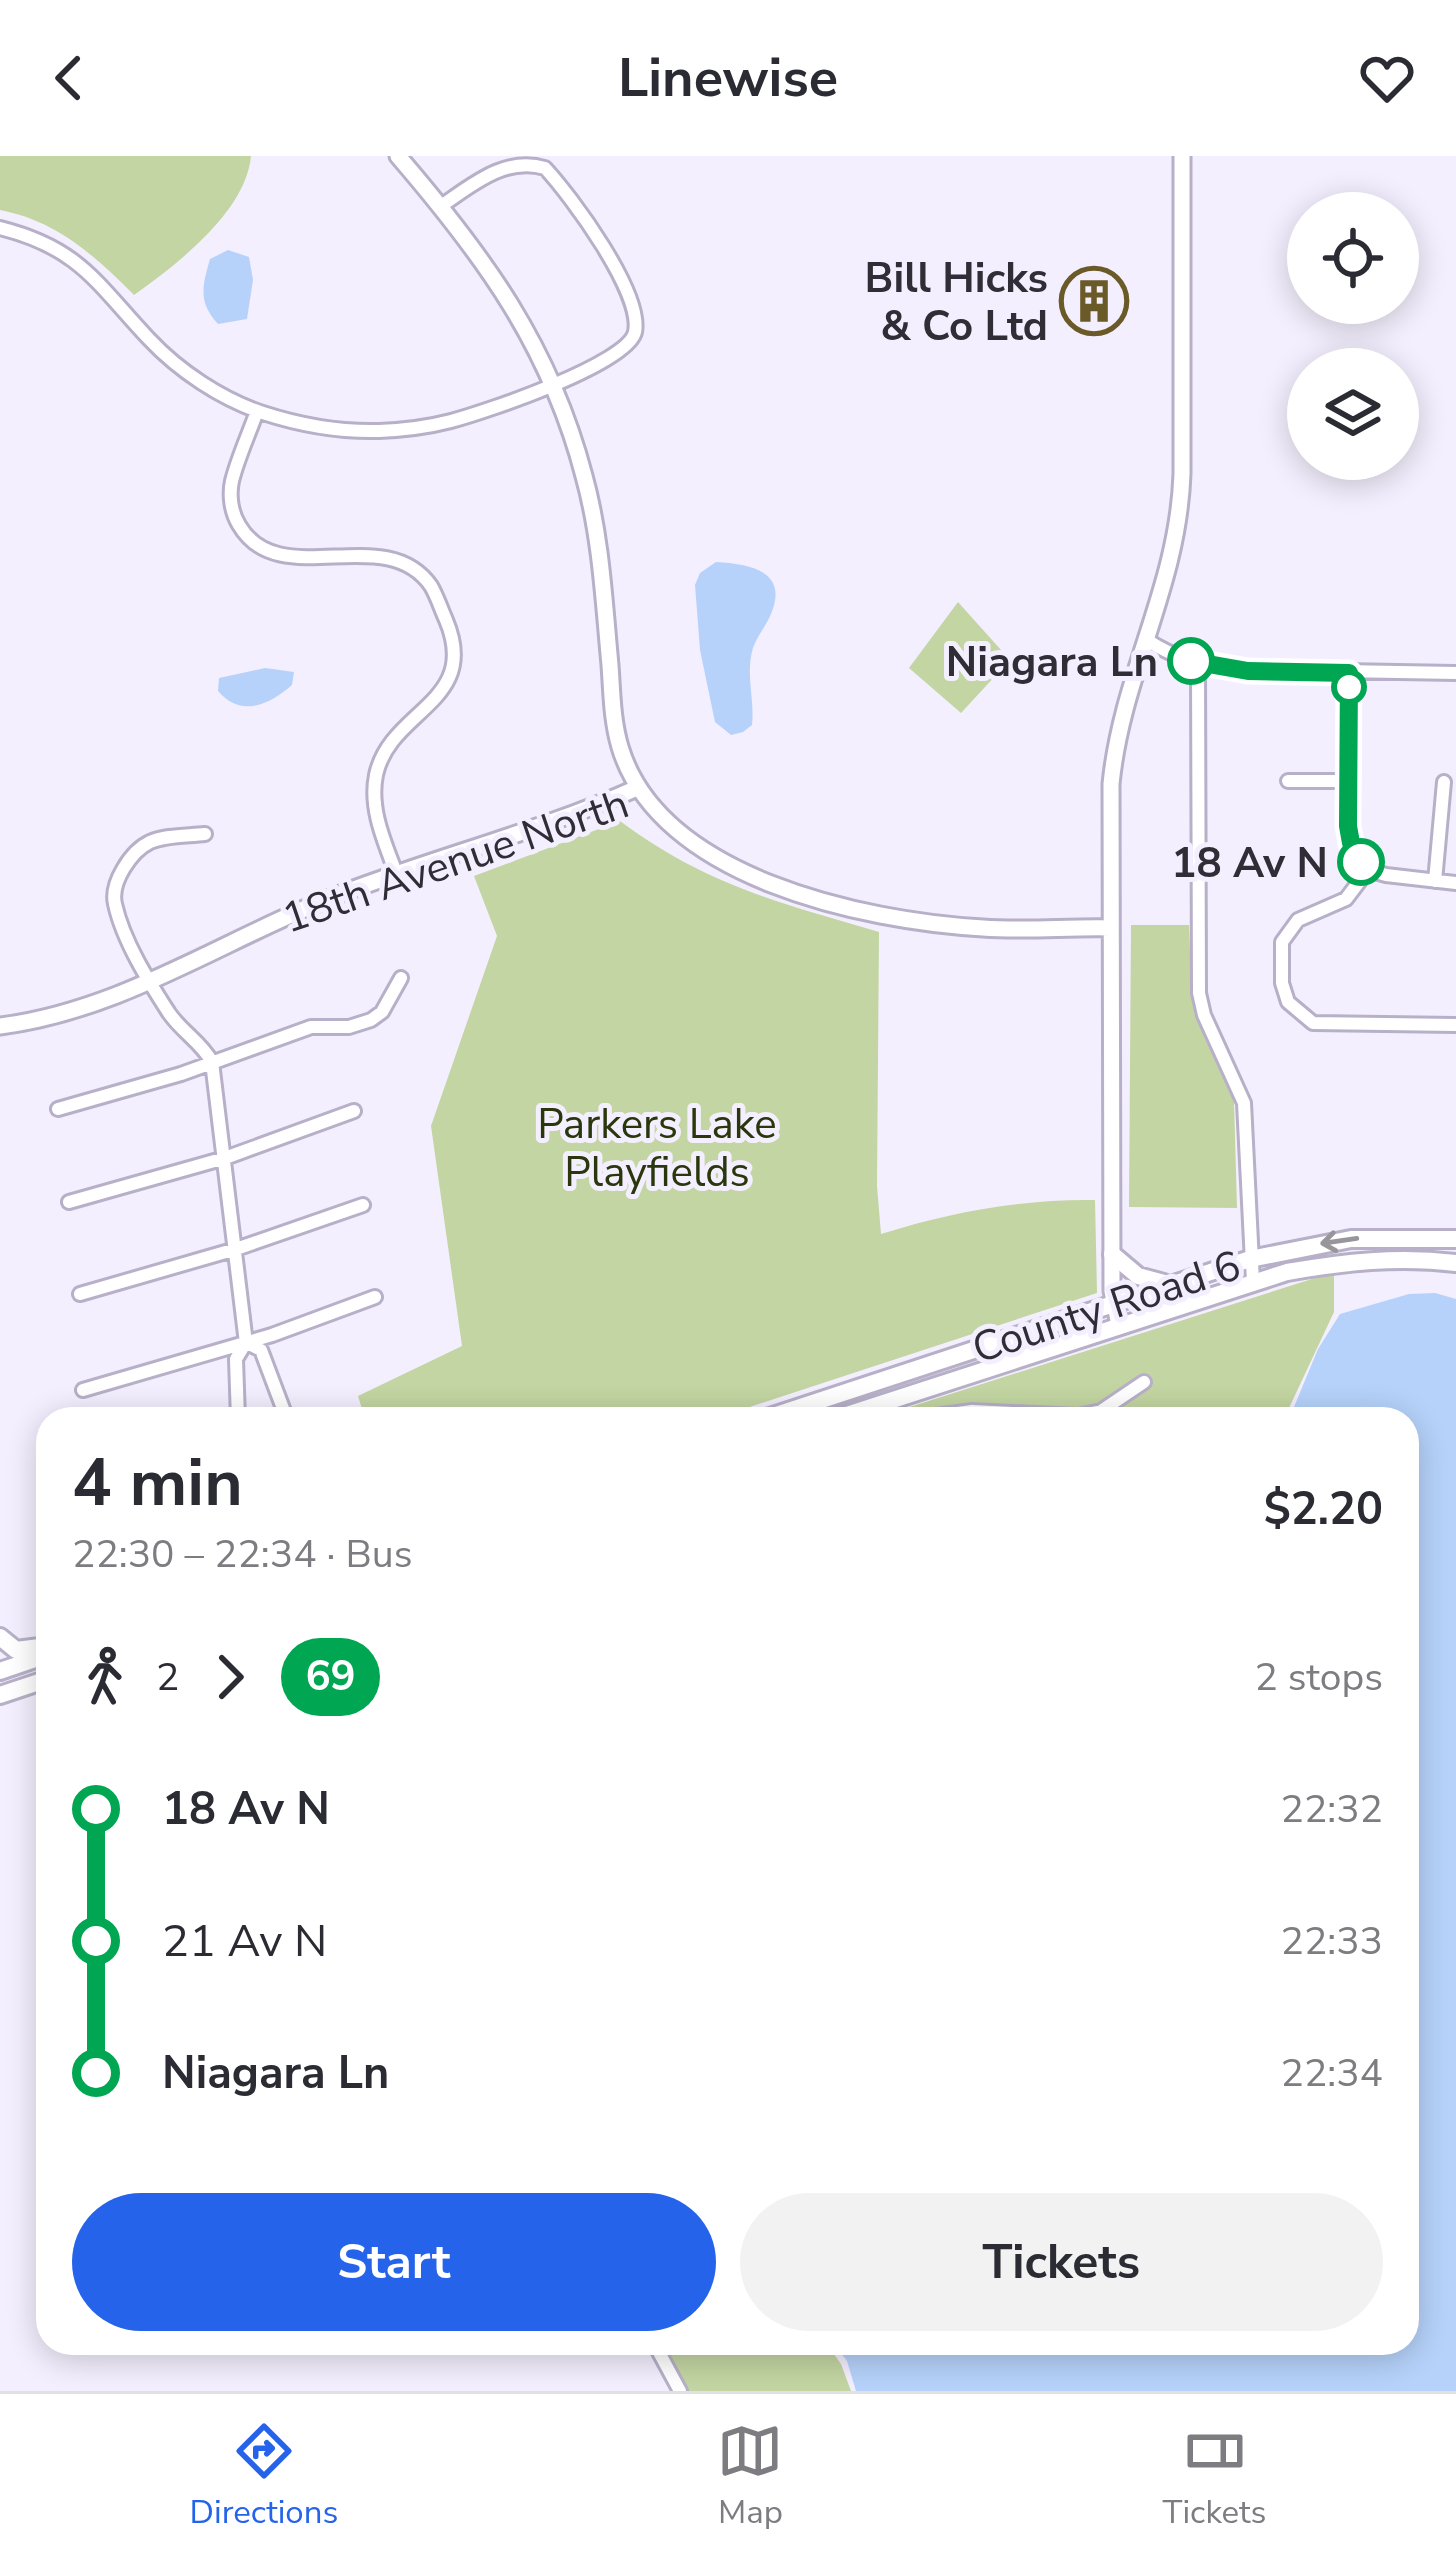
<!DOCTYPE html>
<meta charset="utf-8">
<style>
:root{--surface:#fff;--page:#f2f2f3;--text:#2b2b33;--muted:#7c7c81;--line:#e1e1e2;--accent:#2563eb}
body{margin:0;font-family:"Nunito Sans",sans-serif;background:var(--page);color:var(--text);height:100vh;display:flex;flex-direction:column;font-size:45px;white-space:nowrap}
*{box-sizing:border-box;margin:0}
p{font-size:39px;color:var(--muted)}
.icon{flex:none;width:66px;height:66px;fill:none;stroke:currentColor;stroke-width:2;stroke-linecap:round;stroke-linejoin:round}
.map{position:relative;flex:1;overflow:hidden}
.details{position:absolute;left:36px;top:1251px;width:1383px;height:948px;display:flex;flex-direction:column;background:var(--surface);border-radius:36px;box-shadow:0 6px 30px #0003}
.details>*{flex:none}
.badge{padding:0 24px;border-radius:39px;font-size:42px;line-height:78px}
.tools{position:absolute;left:1287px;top:36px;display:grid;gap:24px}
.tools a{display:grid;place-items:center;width:132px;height:132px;border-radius:50%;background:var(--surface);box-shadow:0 6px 30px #0003;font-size:60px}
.map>.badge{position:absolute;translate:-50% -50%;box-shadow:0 0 0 6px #fff}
.legs{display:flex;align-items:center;gap:18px;height:132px;padding:0 36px;font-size:39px}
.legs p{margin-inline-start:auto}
.overview{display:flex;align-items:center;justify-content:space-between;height:204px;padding:0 36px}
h1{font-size:66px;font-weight:700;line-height:90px}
.action{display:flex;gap:24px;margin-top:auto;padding:24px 36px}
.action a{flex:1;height:138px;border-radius:72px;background:var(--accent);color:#fff;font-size:48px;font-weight:700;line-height:138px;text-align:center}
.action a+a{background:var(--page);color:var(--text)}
ul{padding:0 36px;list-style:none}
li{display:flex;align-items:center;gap:42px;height:132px;font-size:45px}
li i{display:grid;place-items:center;width:18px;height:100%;margin:0 15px;background:currentColor}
li i::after{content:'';width:30px;height:30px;margin:-15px;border:9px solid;border-radius:50%;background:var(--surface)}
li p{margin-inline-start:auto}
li:first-child i{background:linear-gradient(#0000 50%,currentColor 0)}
li:last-child i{background:linear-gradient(currentColor 50%,#0000 0)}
header{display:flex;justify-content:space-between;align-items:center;height:156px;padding:0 36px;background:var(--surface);font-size:54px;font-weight:700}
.tabs{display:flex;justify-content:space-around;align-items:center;height:168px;border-top:3px solid var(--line);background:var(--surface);font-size:33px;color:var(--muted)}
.tabs a{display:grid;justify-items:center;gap:6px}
.tabs .selected{color:var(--accent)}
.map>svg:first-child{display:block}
.green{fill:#c3d5a2}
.water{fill:#b6d2fa}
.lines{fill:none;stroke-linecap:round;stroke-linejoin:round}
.minor-casing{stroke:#b7b0c8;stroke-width:18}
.tertiary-casing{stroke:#b7b0c8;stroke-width:21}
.secondary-casing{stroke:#b7b0c8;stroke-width:22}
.minor{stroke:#fff;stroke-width:12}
.tertiary{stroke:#fff;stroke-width:15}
.secondary{stroke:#fff;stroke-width:16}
.oneway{stroke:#98969a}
.line-1-casing{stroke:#fff;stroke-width:27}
.line-1{stroke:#00a651;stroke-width:18}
.stop-1-dot{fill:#fff;stroke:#00a651;stroke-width:6}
.labels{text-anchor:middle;stroke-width:10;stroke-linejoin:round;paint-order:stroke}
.poi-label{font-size:42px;font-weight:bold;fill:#302d36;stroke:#f4effe;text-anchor:end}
.stop-label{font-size:42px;font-weight:bold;fill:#302d36;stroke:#f4effe;text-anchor:end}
.street-label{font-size:42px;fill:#302d36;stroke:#f4effe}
.park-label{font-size:42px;fill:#2a360b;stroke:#f4effe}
</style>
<header><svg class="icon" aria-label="back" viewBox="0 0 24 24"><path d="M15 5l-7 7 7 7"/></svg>Linewise<svg class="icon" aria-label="heart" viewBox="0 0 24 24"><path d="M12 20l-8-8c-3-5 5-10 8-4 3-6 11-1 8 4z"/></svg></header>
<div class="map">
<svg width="1456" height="2235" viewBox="0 0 1456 2235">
<rect width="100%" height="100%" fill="#f4effe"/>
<path class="green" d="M0,0H251C246,56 176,109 134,139C94,99 57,65 0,54Z
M958,446L1010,504L961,557L909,512Z
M620,665C706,729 778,746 879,776L877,1030L881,1078C951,1056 1021,1043 1095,1044L1097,1137L713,1263H365L358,1240L462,1190L431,970L497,780L474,720Z
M1131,769H1189L1192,843L1234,945L1237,1052L1129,1051Z
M1334,1116V1156L1289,1252L1279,1263H872Z
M663,2187H826L841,2208L851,2235H687Z"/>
<path class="water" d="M228,94L249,101L253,124L247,163L218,168C198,146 202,131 210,103Z
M716,406C750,408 789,415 771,458C766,470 757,480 753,492C745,518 755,543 752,569L743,576L731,579L715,566L700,494L695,429L700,417Z
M265,512L294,516L292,529C269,549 241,562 218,535L219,522Z
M1435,1137L1456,1143V2235H856L847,2205L833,2187H1407V1263H1289L1318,1193L1340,1158L1409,1138Z"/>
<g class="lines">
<g class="minor-casing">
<path id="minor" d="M0,72C80,92 97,128 149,183C179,215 221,243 263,257C300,269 340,276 379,275C403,274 428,271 451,265C485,256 628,208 635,176C643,137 571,40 545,12C505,0 472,29 441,50
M257,255C249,278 238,301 232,325C229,339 231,356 239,369C279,438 385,364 431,430C437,440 441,453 446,464C481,547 390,553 376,619C369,653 385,687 396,717
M1147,484C1174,502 1202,510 1234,513L1456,517
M1198,508L1199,837L1204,859L1244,947L1253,1126
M1349,517L1348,670L1356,700L1368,714L1386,719L1456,727
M1288,625H1349
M205,678C187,680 166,679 150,686C131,695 110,727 115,748C123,785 149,826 169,857C182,876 201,886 212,906L246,1187
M1368,714L1346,743L1298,764L1282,786V827L1288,846L1313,867L1456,869
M1435,725L1444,626
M58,953L181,918L311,871H349L371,864L382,856L401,822
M69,1046L225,1002L354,955
M80,1138L236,1093L363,1049
M247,1187L261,1194L287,1263
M83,1234L272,1179L375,1141
M238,1263L236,1203L245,1188
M914,1263L972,1255L1078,1260L1101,1255L1144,1226
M654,2187L680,2235"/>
</g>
<g class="tertiary-casing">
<path id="tertiary" d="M398,0C484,100 550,190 584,320C601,381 604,446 610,509C612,537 612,564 620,591C659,722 863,765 983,772C1025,775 1068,771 1110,772
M0,870C118,855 217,788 325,744C428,703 536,677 637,632
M1119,1169L1112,1135L1111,628C1122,517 1178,432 1182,318V0"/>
</g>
<g class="secondary-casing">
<path id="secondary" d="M1112,1098L1138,1120L1164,1127
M764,1263L1250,1103L1351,1083H1456
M834,1263L1287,1116C1344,1106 1398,1100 1456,1107
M0,1481L16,1494L48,1490
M0,1515L41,1501
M0,1539L48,1523"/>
</g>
<use href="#minor" class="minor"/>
<use href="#tertiary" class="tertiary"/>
<use href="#secondary" class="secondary"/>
</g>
<defs><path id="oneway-shaft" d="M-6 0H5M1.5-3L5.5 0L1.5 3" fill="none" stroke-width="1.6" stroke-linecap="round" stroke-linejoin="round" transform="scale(3)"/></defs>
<use class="oneway" href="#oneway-shaft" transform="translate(1339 1085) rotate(172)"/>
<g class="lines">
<g class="line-1-casing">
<path id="line-1" d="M1191,505L1248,515L1349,517L1348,670L1351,687L1361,706"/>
</g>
<use href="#line-1" class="line-1"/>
</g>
<defs>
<g id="building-ring" transform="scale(3.45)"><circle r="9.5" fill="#f4effe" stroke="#6a5a27" stroke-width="1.5"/><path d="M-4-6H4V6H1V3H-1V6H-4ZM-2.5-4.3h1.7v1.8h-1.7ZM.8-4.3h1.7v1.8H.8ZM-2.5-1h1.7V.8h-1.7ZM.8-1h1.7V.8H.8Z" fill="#6a5a27"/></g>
</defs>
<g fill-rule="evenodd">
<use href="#building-ring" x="1094" y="145"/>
</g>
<g class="stop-1-dot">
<circle cx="1191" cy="505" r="21"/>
<circle cx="1349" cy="531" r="15"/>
<circle cx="1361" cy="706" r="21"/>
</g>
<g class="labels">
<g class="poi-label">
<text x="1048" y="136">Bill Hicks<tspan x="1048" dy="48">&amp; Co Ltd</tspan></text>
</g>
<g class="stop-label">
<text x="1158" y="520">Niagara Ln</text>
<text x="1328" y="721">18 Av N</text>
</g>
<g class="street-label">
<text transform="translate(455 704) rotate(-19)" y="15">18th Avenue North</text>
<text transform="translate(1106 1150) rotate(-18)" y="15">County Road 6</text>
</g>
<g class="park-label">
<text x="657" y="982">Parkers Lake<tspan x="657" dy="48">Playfields</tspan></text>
</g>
</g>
</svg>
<div class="tools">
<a><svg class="icon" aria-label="locate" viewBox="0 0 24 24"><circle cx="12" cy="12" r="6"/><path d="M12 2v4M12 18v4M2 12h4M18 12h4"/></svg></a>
<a><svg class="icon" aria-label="layers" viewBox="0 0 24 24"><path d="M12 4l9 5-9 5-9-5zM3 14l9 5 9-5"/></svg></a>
</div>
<section class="details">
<div class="overview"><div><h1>4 min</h1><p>22:30 – 22:34 · Bus</p></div><b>$2.20</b></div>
<div class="legs"><svg class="icon" aria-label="walk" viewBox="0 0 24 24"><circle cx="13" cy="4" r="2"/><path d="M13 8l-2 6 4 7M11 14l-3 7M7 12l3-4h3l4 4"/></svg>2<svg class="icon" aria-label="forward" viewBox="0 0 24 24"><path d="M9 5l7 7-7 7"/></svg><b class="badge" style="background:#00a651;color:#fff">69</b><p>2 stops</p></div>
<ul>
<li><i style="color:#00a651"></i><b>18 Av N</b><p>22:32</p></li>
<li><i style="color:#00a651"></i><span>21 Av N</span><p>22:33</p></li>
<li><i style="color:#00a651"></i><b>Niagara Ln</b><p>22:34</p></li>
</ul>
<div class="action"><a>Start</a><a>Tickets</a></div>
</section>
</div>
<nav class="tabs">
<a class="selected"><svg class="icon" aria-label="directions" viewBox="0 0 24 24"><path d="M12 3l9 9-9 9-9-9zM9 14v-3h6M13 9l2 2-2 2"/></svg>Directions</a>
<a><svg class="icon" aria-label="map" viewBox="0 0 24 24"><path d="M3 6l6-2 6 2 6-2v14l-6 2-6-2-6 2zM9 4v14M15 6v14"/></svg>Map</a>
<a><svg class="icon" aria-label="tickets" viewBox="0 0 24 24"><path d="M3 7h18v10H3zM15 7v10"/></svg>Tickets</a>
</nav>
